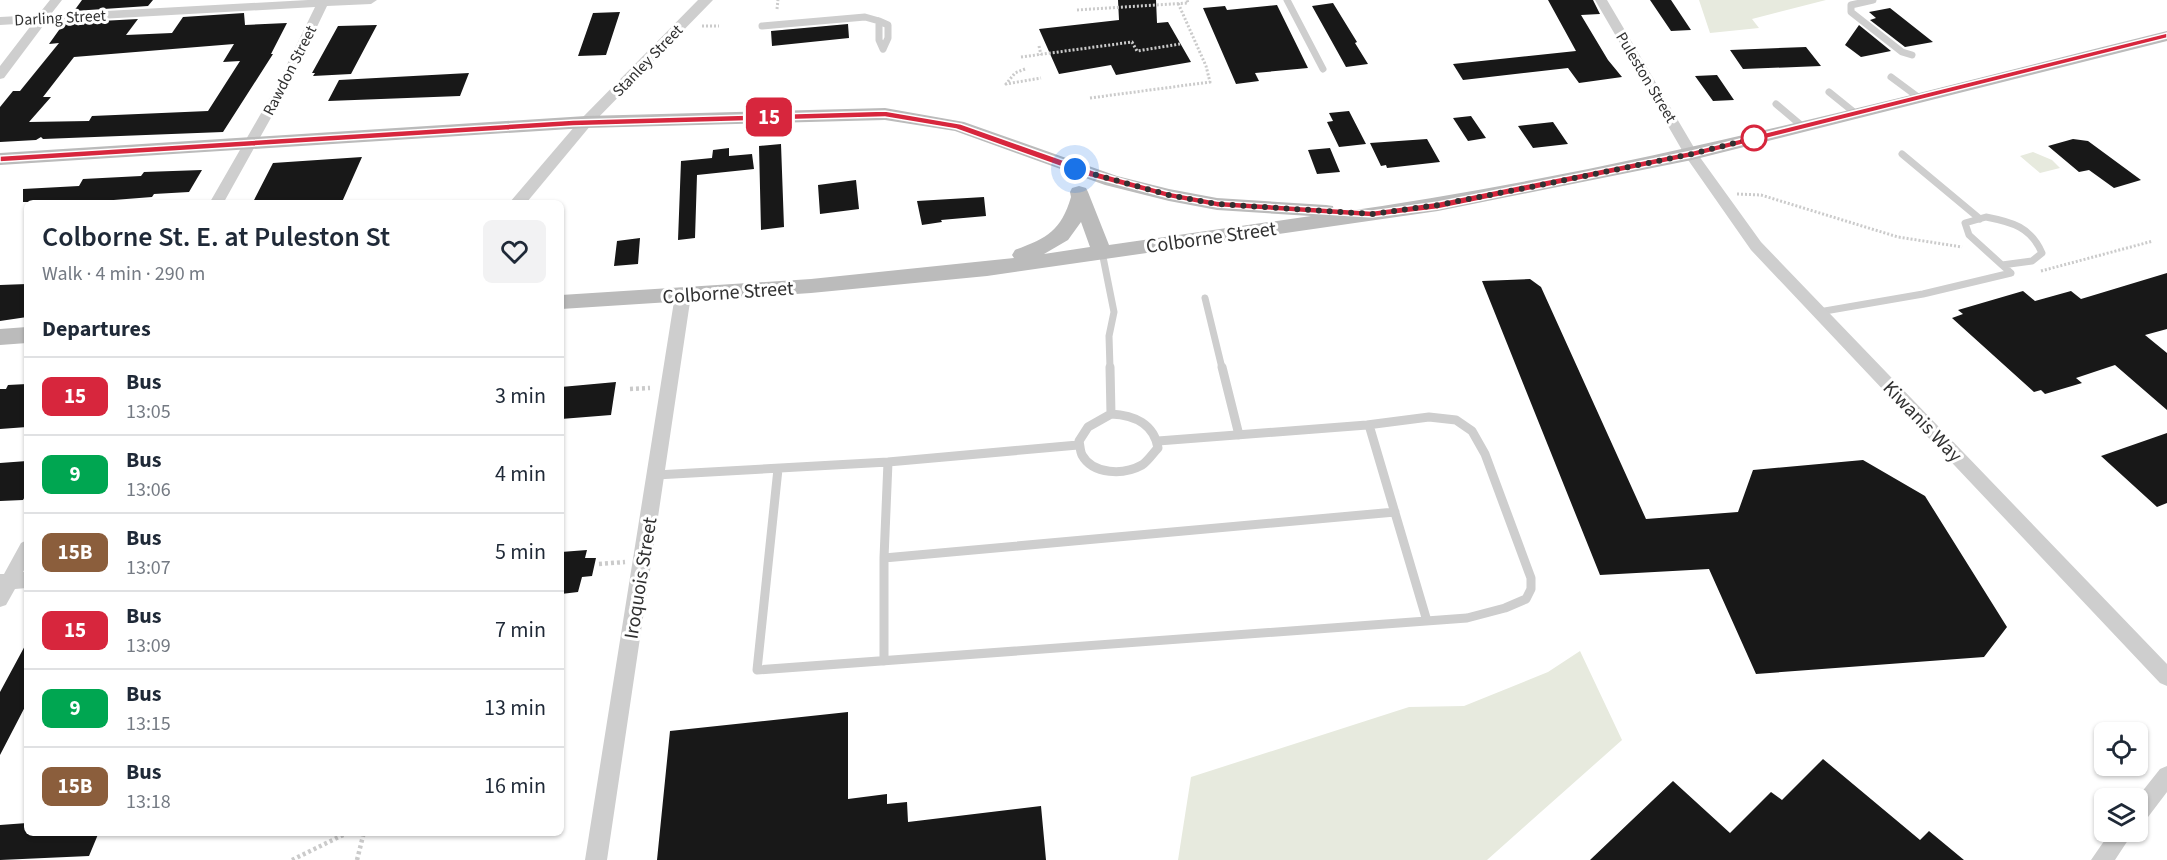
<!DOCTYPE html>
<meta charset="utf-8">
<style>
:root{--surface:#fff;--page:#f2f2f3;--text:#1f2937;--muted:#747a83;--line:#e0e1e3}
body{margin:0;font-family:"Source Sans 3",sans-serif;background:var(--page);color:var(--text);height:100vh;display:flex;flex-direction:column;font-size:22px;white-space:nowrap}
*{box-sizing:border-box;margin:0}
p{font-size:20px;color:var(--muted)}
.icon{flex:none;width:33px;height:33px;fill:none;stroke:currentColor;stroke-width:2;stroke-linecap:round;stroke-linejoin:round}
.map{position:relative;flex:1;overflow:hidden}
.details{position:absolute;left:24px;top:200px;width:540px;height:636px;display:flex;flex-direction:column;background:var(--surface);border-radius:9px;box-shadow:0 2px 4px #0004}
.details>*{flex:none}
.badge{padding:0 12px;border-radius:9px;font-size:21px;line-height:39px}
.controls{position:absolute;left:2094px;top:722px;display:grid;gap:12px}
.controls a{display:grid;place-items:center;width:54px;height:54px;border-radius:9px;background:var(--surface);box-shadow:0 2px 4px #0004;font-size:30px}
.you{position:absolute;width:30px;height:30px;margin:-15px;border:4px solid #fff;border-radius:50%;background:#1a73e8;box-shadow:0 0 0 9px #1a73e833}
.map>.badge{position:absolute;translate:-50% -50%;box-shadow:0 0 0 3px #fff}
h2{padding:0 18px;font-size:22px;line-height:54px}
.round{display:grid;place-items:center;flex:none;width:63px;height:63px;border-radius:9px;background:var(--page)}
.overview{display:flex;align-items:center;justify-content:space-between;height:102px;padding:0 18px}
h1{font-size:28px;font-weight:600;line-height:45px}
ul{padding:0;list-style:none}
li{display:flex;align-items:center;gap:18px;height:78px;padding:0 18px;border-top:2px solid var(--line)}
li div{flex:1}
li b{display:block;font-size:22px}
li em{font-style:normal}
li .badge{min-width:66px;font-weight:700;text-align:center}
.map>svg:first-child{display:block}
.green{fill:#e7eade}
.building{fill:#181818;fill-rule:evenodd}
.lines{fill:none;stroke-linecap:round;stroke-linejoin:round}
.path-far1{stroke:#cbcbcb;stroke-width:3;stroke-dasharray:2 2;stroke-linecap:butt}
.path{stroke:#cbcbcb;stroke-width:4.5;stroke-dasharray:3 3;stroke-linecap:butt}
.service-far1{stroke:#cecece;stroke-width:7}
.service{stroke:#cecece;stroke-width:9}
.minor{fill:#cecece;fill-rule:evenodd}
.tertiary{fill:#cecece;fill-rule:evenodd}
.secondary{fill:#bbb;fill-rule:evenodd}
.line{fill:#d7263d;stroke:#fff;stroke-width:1.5}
.walk{stroke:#313131;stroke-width:6;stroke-dasharray:0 10.8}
.stop-dot{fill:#fff;stroke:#d7263d;stroke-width:3}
.labels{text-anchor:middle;stroke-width:6;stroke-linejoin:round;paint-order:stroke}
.far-street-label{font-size:16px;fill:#313131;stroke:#fff}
.street-label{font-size:20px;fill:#313131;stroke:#fff}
</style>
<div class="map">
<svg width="2167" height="860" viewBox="0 0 2167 860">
<rect width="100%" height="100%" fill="#fff"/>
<path class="green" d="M1699,0H1826L1752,19L1759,28L1710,33Z
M2033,152L2052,160L2060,168L2040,173L2020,156Z
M1580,651L1622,740L1487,860H1178L1191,777L1409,707L1464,706L1548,672Z"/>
<path class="building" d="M82,0H153L148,6L74,11Z
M1118,0H1156L1157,23L1168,22L1191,62L1116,75L1111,65L1059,74L1039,29L1119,20Z
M1548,0H1593L1600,14L1581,15L1608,60L1622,77L1579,83L1568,68L1463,80L1453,64L1576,51Z
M1650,0H1671L1691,30L1671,31Z
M1333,3L1357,42L1355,43L1368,64L1346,67L1312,6Z
M1277,5L1308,68L1255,73L1259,81L1236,84L1203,8L1225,6L1227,10Z
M1890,8L1933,42L1905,47L1870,20L1876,18L1869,12Z
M620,12L606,55L578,56L593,13Z
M244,13L245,25L287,23L271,54H273L223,132L43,139L41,137L36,140L0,142V107L13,91H20L59,43L49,44L64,23L138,19L126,35L172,33L183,17ZM234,44L223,62L240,61L208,111L92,116L89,121L29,122L51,97H43L74,57Z
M848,24L849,38L772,46L771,31Z
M377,25L351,74L313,76L315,73H312L338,26Z
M1859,25L1891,51L1861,57L1845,45Z
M1806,47L1821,66L1743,69L1730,50Z
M469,73L460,96L328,101L339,80Z
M1717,75L1734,100L1713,101L1695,76Z
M1349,111L1366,144L1339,147L1327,122L1333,121L1329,113Z
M1471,116L1486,138L1468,141L1453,118Z
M1553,122L1568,144L1533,148L1518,126Z
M1427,139L1440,162L1387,168L1386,165L1381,166L1370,143Z
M2073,139L2088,141L2141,180L2114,188L2089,170L2079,172L2048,146Z
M781,144L784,227L761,230L759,146Z
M729,148V156L752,154L754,169L697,175L695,238L678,240L681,161L712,158L713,150Z
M1330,148L1340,172L1317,174L1308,150Z
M362,157L342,202H253L273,163Z
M202,170L189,192L154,194L152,197L88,202H23V189L79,186L83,179L141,176L144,172Z
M856,180L859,209L820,214L818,185Z
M984,197L986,216L941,220L942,222L922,225L917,201Z
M640,238L638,264L614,266L617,241Z
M2167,273V329L2145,335L2167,353V410L2115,365L2076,378L2082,383L2045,394L2041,390L2034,392L1952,318L1963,314L1958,310L2023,291L2035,301L2071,291L2081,299Z
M1530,279L1541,287L1646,519L1738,512L1753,470L1863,460L1925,496L2007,627L1984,657L1756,674L1709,569L1600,575L1482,281Z
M27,284V317L0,321V285Z
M616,382L611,415L561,419V387Z
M27,384V427L0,429V389H6L8,385Z
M2167,433V503L2157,507L2101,456Z
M27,461V493L23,500L0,501V463Z
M587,550L585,558H596L592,576L582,577L578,592L561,594V552Z
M27,642V703L0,755V692Z
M848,712V799L887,794V804L907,802L908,822L1041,806L1046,860H657L670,731Z
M1823,759L1920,840L1929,831L1964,860H1590L1673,781L1730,833L1771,792L1782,800Z
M27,823V832H99L89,856L0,860V825Z"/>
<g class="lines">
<path class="path-far1" d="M777,9L778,0
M1077,10L1188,3L1187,0
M702,26H719
M1039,46L1041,55
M1021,57L1132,42L1137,51L1180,44
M1025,69L1015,73L1006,84L1041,78
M1090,98L1210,82L1206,66L1178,3
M1737,194L1761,195L1898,237L1962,247
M2041,271L2153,241"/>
<path class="path" d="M630,389L650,388
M599,564L625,562
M292,860L349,832
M357,860L364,832"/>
<path class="service-far1" d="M1287,0L1323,69
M1873,0L1851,5V12L1902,52L1912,55
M879,21L888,25V38L883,49
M762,26L865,17L879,21V40L883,49
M1891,77L1918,97
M1829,92L1855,113
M1776,104L1802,126
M1902,154L1980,219
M1986,217C2012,222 2031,227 2042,253L2032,261L2002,265L1969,235L1965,223Z
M1102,252L1114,312L1109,336L1110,368
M1205,298L1222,368
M1819,312L1923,294L2011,273L2002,265"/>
<path class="service" d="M1110,367L1111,414
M1222,367L1239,435
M1111,414C1134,415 1154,424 1158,448C1153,453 1148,461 1142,465C1124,475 1093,475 1082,455C1080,451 1080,445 1079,441L1088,427Z
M1369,425L1427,621
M778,469L757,670L1467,618L1505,608L1526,599L1531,589V578L1485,454L1472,431L1456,420L1429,417L1367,425L1158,441
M656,475L888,462L1078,445
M884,558L1395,512
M884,661V558L888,462"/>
<path class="minor" d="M50,0H62L51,14L308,0H377L371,4L327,6L287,89L224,202H210L275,89L315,7L46,22L4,78L0,79V66L33,23L0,25V17L38,15Z
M1595,0H1607L1699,156L1761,242L2167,664V686L2160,683L1751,250L1686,157Z
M683,290L688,291L691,295L607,860H585L675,295L678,291Z
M27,540V565L23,572H27V588L15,589L6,605L0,607V574H4L21,543Z
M2167,766V792L2145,821L2138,824L2137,798L2160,769Z
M2111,831H2134L2115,860H2091Z"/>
<path class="tertiary" d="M698,0H713L591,125L527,202H510L581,119Z"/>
<path class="secondary" d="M2167,31V41L1692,160L1438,211L987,276L811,293L561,309V295L811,279L1014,258L1012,255L1015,250C1047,238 1061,231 1071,197L1070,192L1072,188L1079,186L1086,188L1088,192L1109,245L1311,216L1217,210L1169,201L1105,185L955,131L885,120L586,128L0,165V153L586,116L885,108L964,122L1117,176L1169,189L1217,198L1326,205L1333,206L1334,213C1616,174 1891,99 2167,31ZM1081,222L1090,247L1044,254L1068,240Z
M27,327V343L0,345V329Z"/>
</g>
<path class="line" d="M2167,33V38L1692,157L1438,209L1372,217L1217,207L1169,198L1090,177L956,129L885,117L573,126L0,162V156L573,120L885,111L961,124L1097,172L1169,192L1217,201L1372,211L1438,202L1692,151Z"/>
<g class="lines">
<path class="walk" d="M1075,169L1169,195L1217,204L1372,214L1438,205L1546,184L1692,154L1762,136L1754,138"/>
</g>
<circle class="stop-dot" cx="1754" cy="138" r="12"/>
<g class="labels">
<g class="far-street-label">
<text transform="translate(60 17) rotate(-3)" y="6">Darling Street</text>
<text transform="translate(647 60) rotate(-46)" y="6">Stanley Street</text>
<text transform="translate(289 70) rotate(-63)" y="6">Rawdon Street</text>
<text transform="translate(1647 77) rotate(59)" y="6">Puleston Street</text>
</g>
<g class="street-label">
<text transform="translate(1211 237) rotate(-8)" y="7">Colborne Street</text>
<text transform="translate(728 292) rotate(-4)" y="7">Colborne Street</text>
<text transform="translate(1923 421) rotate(46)" y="7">Kiwanis Way</text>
<text transform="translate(640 578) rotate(-81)" y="7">Iroquois Street</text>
</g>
</g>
</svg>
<div class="controls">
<a><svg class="icon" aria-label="locate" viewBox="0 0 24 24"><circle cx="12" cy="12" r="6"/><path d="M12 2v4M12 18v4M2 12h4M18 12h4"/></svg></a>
<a><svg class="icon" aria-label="layers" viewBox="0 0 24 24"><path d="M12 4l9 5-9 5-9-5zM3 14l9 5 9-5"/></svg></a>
</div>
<div class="you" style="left:1075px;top:169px"></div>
<b class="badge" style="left:769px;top:117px;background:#d7263d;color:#fff">15</b>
<section class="details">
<div class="overview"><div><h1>Colborne St. E. at Puleston St</h1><p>Walk · 4 min · 290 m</p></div><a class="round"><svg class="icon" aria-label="heart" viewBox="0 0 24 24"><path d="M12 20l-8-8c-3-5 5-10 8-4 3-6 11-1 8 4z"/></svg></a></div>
<h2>Departures</h2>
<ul>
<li><span class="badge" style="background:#d7263d;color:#fff">15</span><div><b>Bus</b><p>13:05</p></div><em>3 min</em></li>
<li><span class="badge" style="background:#00a651;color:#fff">9</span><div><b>Bus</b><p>13:06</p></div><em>4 min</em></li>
<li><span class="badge" style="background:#8b5e3c;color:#fff">15B</span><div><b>Bus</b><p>13:07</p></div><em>5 min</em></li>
<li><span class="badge" style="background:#d7263d;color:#fff">15</span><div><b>Bus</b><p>13:09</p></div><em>7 min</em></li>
<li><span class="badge" style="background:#00a651;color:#fff">9</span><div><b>Bus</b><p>13:15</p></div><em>13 min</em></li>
<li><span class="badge" style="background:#8b5e3c;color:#fff">15B</span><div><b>Bus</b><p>13:18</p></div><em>16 min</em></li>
</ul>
</section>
</div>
